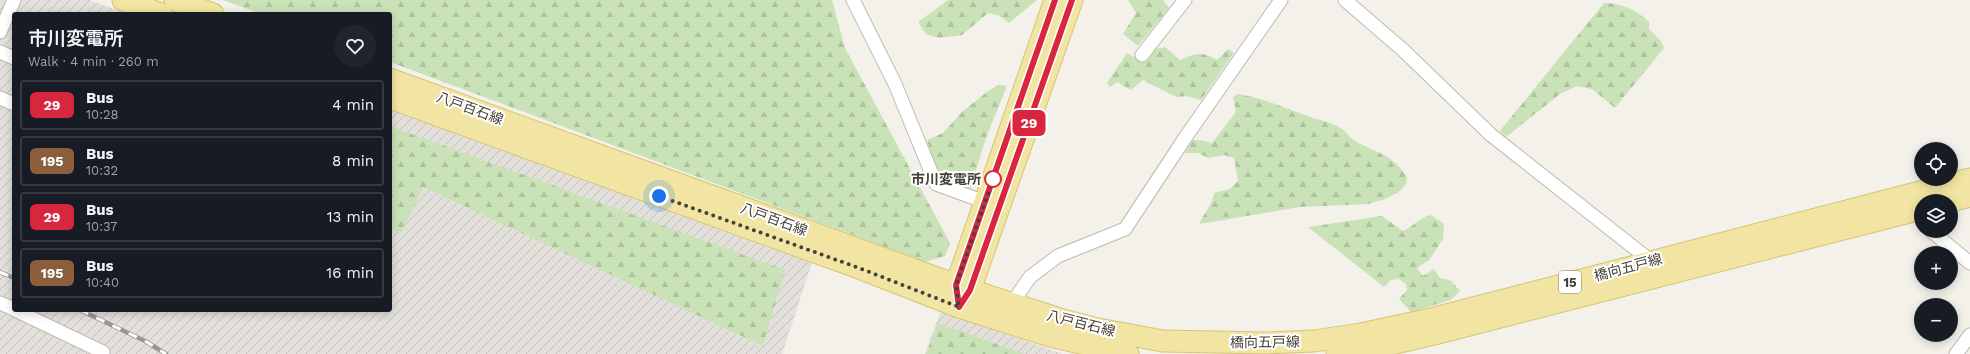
<!DOCTYPE html>
<meta charset="utf-8">
<style>
:root{--surface:#171b24;--page:#20242c;--text:#f1f3f6;--muted:#9ea1a6;--line:#363941}
body{margin:0;font-family:"Work Sans","Noto Sans JP",sans-serif;background:var(--page);color:var(--text);height:100vh;display:flex;flex-direction:column;font-size:15px;white-space:nowrap}
*{box-sizing:border-box;margin:0}
p{font-size:13px;color:var(--muted)}
.icon{flex:none;width:22px;height:22px;fill:none;stroke:currentColor;stroke-width:2;stroke-linecap:round;stroke-linejoin:round}
.map{position:relative;flex:1;overflow:hidden}
.details{position:absolute;left:12px;top:12px;width:380px;height:300px;display:flex;flex-direction:column;background:var(--surface);border-radius:4px;box-shadow:0 2px 10px #0003}
.details>*{flex:none}
.badge{padding:0 8px;border-radius:6px;font-size:14px;line-height:26px}
.buttons{position:absolute;left:1914px;top:142px;display:grid;gap:8px}
.buttons a{display:grid;place-items:center;width:44px;height:44px;border-radius:50%;background:var(--surface);box-shadow:0 2px 10px #0003;font-size:20px}
.you{position:absolute;width:20px;height:20px;margin:-10px;border:3px solid #fff;border-radius:50%;background:#1a73e8;box-shadow:0 0 0 6px #1a73e833}
.map>.badge{position:absolute;translate:-50% -50%;box-shadow:0 0 0 2px #fff}
.round{display:grid;place-items:center;flex:none;width:42px;height:42px;border-radius:21px;background:var(--page)}
.headline{display:flex;align-items:center;justify-content:space-between;height:68px;padding:0 16px}
h1{font-size:19px;font-weight:600;line-height:30px}
ul{padding:0;list-style:none}
li{display:flex;align-items:center;gap:12px;height:50px;margin:0 8px 6px;padding:0 8px;border:2px solid var(--line);border-radius:4px}
li div{flex:1}
li b{display:block;font-size:15px}
li em{font-style:normal}
li .badge{min-width:44px;font-weight:700;text-align:center}
.map>svg:first-child{display:block}
.industrial{fill:url(#industrial-furrows)}
.forest{fill:url(#forest-firs)}
.lines{fill:none;stroke-linecap:round;stroke-linejoin:round}
.street-casing{stroke:#bdbaad;stroke-width:15}
.primary-casing{stroke:#d6c475;stroke-width:23}
.street{stroke:#fff;stroke-width:13}
.primary{stroke:#f2e5a3;stroke-width:21}
.rail-casing{stroke:#979797;stroke-width:4.5}
.rail{stroke:#fff;stroke-width:3;stroke-dasharray:9;stroke-linecap:butt}
.line-casing{stroke:#fff;stroke-width:9}
.line{stroke:#d7263d;stroke-width:6}
.walk{stroke:#464239;stroke-width:4;stroke-dasharray:0 7.2}
.stop-dot{fill:#fff;stroke:#d7263d;stroke-width:2}
.labels{text-anchor:middle;stroke-width:4;stroke-linejoin:round;paint-order:stroke}
.shield{fill:#fff;stroke:#7e7b74;stroke-width:1}
.shield-label{font-size:13px;font-weight:bold;fill:#464239}
.street-label{font-size:14px;fill:#464239;stroke:#fff}
.stop-label{font-size:14px;font-weight:bold;fill:#464239;stroke:#fff;text-anchor:end}
</style>
<div class="map">
<svg width="1970" height="354" viewBox="0 0 1970 354">
<defs>
<pattern id="industrial-furrows" width="10" height="10" patternUnits="userSpaceOnUse"><rect width="10" height="10" fill="#e3e0db"/><path d="M-1 1l2-2M0 10L10 0M9 11l2-2" fill="none" stroke="#c4c1bd"/></pattern>
<pattern id="forest-firs" width="22" height="20" patternUnits="userSpaceOnUse"><rect width="22" height="20" fill="#cae2b8"/><path d="M5 1l3.5 6h-7zM16 11l3.5 6h-7z" fill="#afc39f"/></pattern>
</defs>
<rect width="100%" height="100%" fill="#f3f1ea"/>
<path class="industrial" d="M0,0H89L128,14H14V310H390V109L812,263L782,354H0Z
M941,310L969,321L1063,354H925Z"/>
<path class="forest" d="M223,0H832L845,48L950,243L945,256L925,262L390,62V14H261Z
M948,0H1037L1009,23L998,15L988,13L962,35L939,38L926,34L918,22Z
M1128,0H1163L1169,8L1138,46L1123,34L1136,13Z
M1604,3C1621,3 1637,10 1649,22V29L1661,41L1664,48L1615,108L1592,89L1577,86L1560,94L1506,137L1500,131Z
M1165,47L1180,60C1196,53 1201,51 1217,60L1228,49L1234,53L1201,100L1186,96L1176,97L1143,80L1131,90L1117,82L1110,87L1107,83L1127,53L1141,61L1151,50Z
M999,85L1007,86L986,138L970,189L939,180L927,140L943,133L962,112L988,91Z
M1238,94C1262,98 1282,107 1305,115C1317,120 1331,121 1342,129C1347,132 1350,138 1355,141C1378,154 1391,153 1407,177L1406,184L1399,192L1385,199L1368,204L1300,207L1199,224C1205,211 1211,208 1214,193L1230,189L1238,181L1234,158L1224,155L1209,158L1198,153H1185L1193,140H1200L1212,143L1236,112L1233,97Z
M390,126L785,270L763,346L423,187L401,233L390,228Z
M1431,215L1444,224L1443,239L1429,260L1417,268L1423,276L1434,269L1440,278L1450,280L1460,291L1451,300L1411,312L1399,299L1407,290L1406,284L1399,279L1391,280L1384,287L1308,227L1382,216L1403,231C1412,227 1421,217 1431,215Z
M938,323L1024,354H926Z"/>
<g class="lines">
<g class="street-casing">
<path id="street" d="M853,0L895,84L936,184L985,202
M1345,0L1403,50L1491,135L1656,265
M0,32L14,0
M0,52L14,58
M1142,55L1185,0
M0,98L14,104
M1931,231L1970,263
M0,303L14,309
M1012,303L1030,277L1058,256L1125,229L1185,138L1281,0
M15,310L103,352L102,354
M1956,354L1970,335"/>
</g>
<g class="primary-casing">
<path id="primary" d="M123,0L161,14
M175,0L213,14
M390,79L970,290L1060,319L1098,329L1163,341L1266,343L1314,341L1361,334L1435,318L1970,179
M390,98L859,268L959,307L1050,336L1128,354
M1951,201L1970,196
M958,298L956,285L1055,0
M963,301L970,290L1072,0
M1337,354L1383,346L1438,333L1921,209"/>
</g>
<use href="#street" class="street"/>
<use href="#primary" class="primary"/>
<g class="rail-casing">
<path id="rail" d="M0,272L14,278
M80,310L145,341L166,354"/>
</g>
<use href="#rail" class="rail"/>
</g>
<g class="lines">
<g class="line-casing">
<path id="line" d="M1055,0L956,285L959,307L970,290L1072,0"/>
</g>
<use href="#line" class="line"/>
<path class="walk" d="M659,196L859,268L959,307L956,285L995,174L993,179"/>
</g>
<circle class="stop-dot" cx="993" cy="179" r="8"/>
<g class="labels">
<rect class="shield" x="1559" y="271" width="22" height="22" rx="3"/>
<g class="shield-label">
<text x="1570" y="287">15</text>
</g>
<g class="street-label">
<text transform="translate(470 108) rotate(20)" y="5">八戸百石線</text>
<text transform="translate(774 219) rotate(20)" y="5">八戸百石線</text>
<text transform="translate(1628 267) rotate(-15)" y="5">橋向五戸線</text>
<text transform="translate(1081 323) rotate(14)" y="5">八戸百石線</text>
<text transform="translate(1265 342) rotate(-1)" y="5">橋向五戸線</text>
</g>
<g class="stop-label">
<text x="981" y="184">市川変電所</text>
</g>
</g>
</svg>
<div class="buttons">
<a><svg class="icon" aria-label="locate" viewBox="0 0 24 24"><circle cx="12" cy="12" r="6"/><path d="M12 2v4M12 18v4M2 12h4M18 12h4"/></svg></a>
<a><svg class="icon" aria-label="layers" viewBox="0 0 24 24"><path d="M12 4l9 5-9 5-9-5zM3 14l9 5 9-5"/></svg></a>
<a>+</a>
<a>−</a>
</div>
<div class="you" style="left:659px;top:196px"></div>
<b class="badge" style="left:1029px;top:123px;background:#d7263d;color:#fff">29</b>
<section class="details">
<div class="headline"><div><h1>市川変電所</h1><p>Walk · 4 min · 260 m</p></div><a class="round"><svg class="icon" aria-label="heart" viewBox="0 0 24 24"><path d="M12 20l-8-8c-3-5 5-10 8-4 3-6 11-1 8 4z"/></svg></a></div>
<ul>
<li><span class="badge" style="background:#d7263d;color:#fff">29</span><div><b>Bus</b><p>10:28</p></div><em>4 min</em></li>
<li><span class="badge" style="background:#8b5e3c;color:#fff">195</span><div><b>Bus</b><p>10:32</p></div><em>8 min</em></li>
<li><span class="badge" style="background:#d7263d;color:#fff">29</span><div><b>Bus</b><p>10:37</p></div><em>13 min</em></li>
<li><span class="badge" style="background:#8b5e3c;color:#fff">195</span><div><b>Bus</b><p>10:40</p></div><em>16 min</em></li>
</ul>
</section>
</div>
